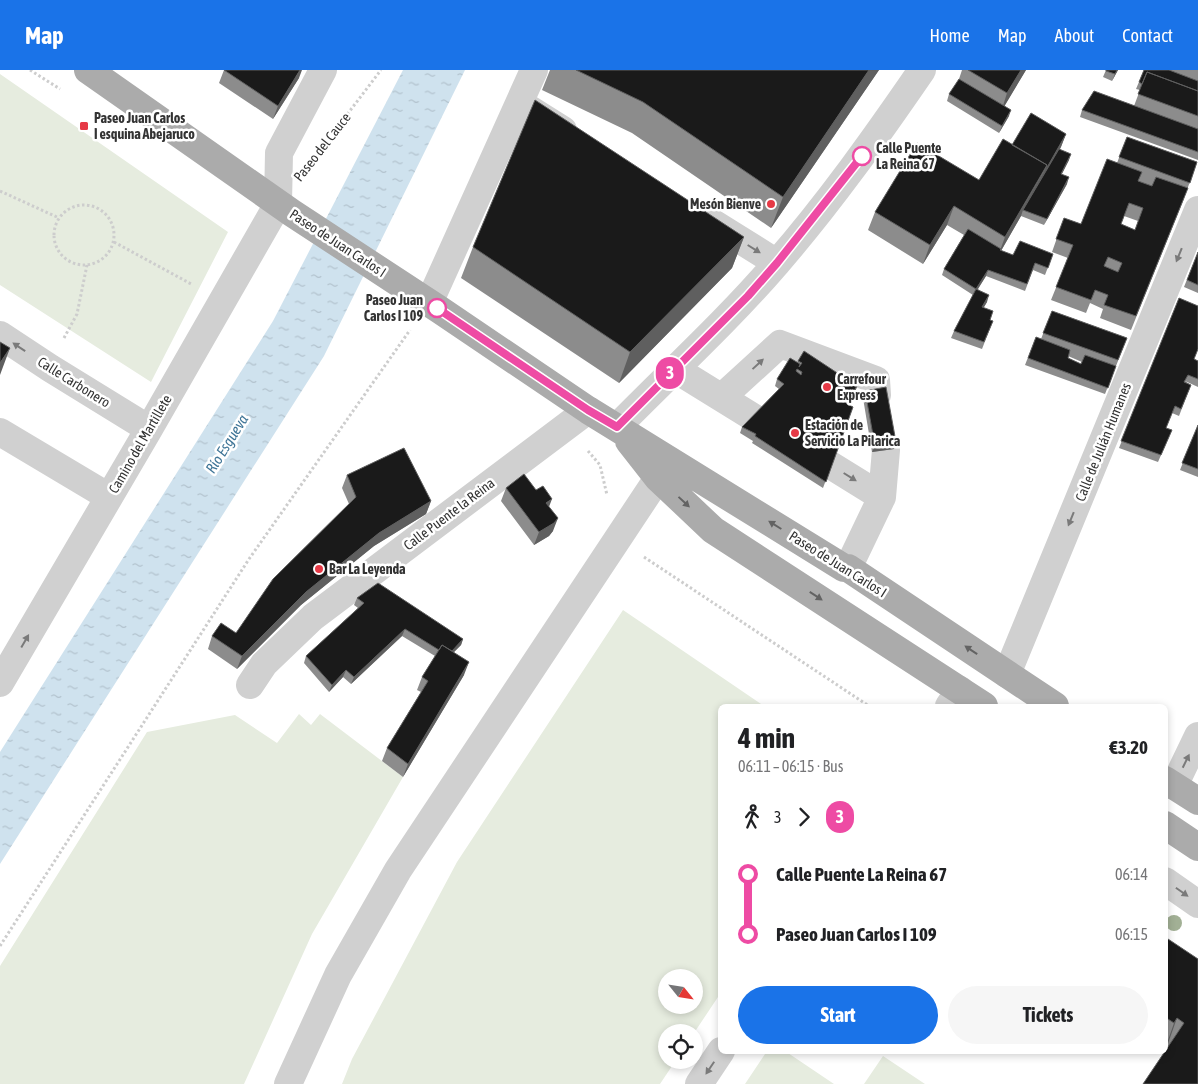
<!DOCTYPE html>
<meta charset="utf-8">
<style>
:root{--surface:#fff;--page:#f6f6f6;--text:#202124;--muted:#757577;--accent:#1a73e8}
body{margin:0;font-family:"Asap Condensed",sans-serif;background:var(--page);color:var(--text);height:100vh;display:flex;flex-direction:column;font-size:19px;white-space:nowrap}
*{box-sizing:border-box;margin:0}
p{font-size:16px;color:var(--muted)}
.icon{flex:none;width:28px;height:28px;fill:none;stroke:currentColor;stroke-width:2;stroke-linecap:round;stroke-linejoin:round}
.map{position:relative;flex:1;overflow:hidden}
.side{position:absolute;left:718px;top:634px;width:450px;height:350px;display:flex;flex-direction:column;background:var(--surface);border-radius:8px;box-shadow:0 2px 8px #0003}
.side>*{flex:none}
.badge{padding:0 10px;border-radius:16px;font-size:18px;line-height:32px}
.needle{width:32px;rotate:120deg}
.controls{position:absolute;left:658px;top:899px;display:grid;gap:10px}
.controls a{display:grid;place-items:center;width:45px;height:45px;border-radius:50%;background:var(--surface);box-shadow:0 2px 8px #0003;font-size:25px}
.map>.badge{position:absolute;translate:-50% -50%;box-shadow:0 0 0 2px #fff}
.legs{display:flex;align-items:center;gap:8px;height:55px;padding:0 20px;font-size:16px}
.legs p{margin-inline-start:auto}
.summary{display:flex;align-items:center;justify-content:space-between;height:85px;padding:0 20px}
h1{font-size:28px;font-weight:700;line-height:38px}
.action{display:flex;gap:10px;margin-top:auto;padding:10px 20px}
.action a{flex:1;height:58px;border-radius:30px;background:var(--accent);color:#fff;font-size:20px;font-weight:700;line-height:58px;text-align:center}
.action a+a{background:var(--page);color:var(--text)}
ul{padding:0 20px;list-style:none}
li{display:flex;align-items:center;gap:18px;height:60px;font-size:19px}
li i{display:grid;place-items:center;width:8px;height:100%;margin:0 6px;background:currentColor}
li i::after{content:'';width:12px;height:12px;margin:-6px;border:4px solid;border-radius:50%;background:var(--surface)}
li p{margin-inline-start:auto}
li:first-child i{background:linear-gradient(#0000 50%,currentColor 0)}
li:last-child i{background:linear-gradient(currentColor 50%,#0000 0)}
header{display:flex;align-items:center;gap:30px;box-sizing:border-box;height:70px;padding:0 25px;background:var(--accent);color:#fff}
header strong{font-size:24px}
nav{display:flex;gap:28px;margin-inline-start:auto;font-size:18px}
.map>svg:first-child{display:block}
.green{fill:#e6ecdf;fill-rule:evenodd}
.water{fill:url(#water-ripples)}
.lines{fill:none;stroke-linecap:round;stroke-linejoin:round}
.path{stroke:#cdcdcd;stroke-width:3;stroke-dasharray:2.5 2.5;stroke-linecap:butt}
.minor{stroke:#d0d0d0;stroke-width:28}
.major{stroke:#ababab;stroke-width:28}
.tree{fill:#a2b095}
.wall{fill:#8c8c8c;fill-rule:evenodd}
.shaded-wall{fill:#5f5f5f}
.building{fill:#1a1a1a;stroke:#5f5f5f;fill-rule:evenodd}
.oneway{fill:#7a7a7a}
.oneway2{fill:#636363}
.line-1-casing{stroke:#fff;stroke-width:11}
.line-1{stroke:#ee4ba4;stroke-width:8}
.poi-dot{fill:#e63946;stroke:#fff;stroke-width:2}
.stop-1-dot{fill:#fff;stroke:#ee4ba4;stroke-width:2.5}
.labels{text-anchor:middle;stroke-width:5;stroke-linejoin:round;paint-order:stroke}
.poi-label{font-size:14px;font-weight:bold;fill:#333;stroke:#fff;text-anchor:start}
.street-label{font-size:14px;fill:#333;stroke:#fff}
.stop-label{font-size:14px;font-weight:bold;fill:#333;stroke:#fff;text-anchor:start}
.water-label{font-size:15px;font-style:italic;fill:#3f7597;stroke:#fff}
</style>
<header>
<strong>Map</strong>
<nav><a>Home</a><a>Map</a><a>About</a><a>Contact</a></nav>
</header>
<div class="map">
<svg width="1198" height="1014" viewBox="0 0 1198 1014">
<defs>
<pattern id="water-ripples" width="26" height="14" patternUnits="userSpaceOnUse" patternTransform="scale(1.25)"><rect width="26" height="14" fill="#cfe2ee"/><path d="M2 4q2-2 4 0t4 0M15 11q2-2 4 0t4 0" fill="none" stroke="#b2c2cd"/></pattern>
</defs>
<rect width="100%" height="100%" fill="#fff"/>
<path class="green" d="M0,4L228,162L151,312L0,215Z
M623,540L764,636H720V924L694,963L666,962V990H676L660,1014H342L352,989L457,792ZM666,908H694V935H666Z
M299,644L311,655L320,644L403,707L312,864L244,1014H0V896L147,662L235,645L277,673Z
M767,981H785L834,1014H745Z
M883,986L925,1014H864Z"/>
<path class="water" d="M403,0H465L324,286L0,794V682L273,251Z"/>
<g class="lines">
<path class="path" d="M30,0L60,19
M320,80L381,0
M0,121L59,148
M54 165a30 30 0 1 1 60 0a30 30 0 1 1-60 0Z
M114,172L193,215
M64,268L77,244L87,195
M588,381L600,395L607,425
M644,487L869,636
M0,876L249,489L410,260"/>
<path class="minor" d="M520,33L563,60
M710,151L777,193
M429,233L534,0
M0,265L50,298L149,359
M675,299L882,427L848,498
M722,327L780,274L876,310L877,325
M617,357C670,303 727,251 776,194C829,133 876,67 922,0
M0,362L109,427
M882,427L886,380
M1007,604L1198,140
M0,613L149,359L278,134L279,83L323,0
M250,615L264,594L313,547L588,340
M949,636L960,620
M1174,716L1198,666
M1165,811L1198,834
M288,1014L338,905L398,800L658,408
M699,1014L721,981"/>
<path class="major" d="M88,0L292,143L440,240L588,340L844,498H848L1055,636
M629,371L658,408L713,460L984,636
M1165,710L1198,731
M1165,755L1198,777"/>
</g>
<circle class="tree" cx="1174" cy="853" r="8"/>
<path class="wall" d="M224,0L299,8L273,49L219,13Z
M550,0H879L771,158L632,63L542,20Z
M962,0H1026L1004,36L1009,46L999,63L947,31L949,24L959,9Z
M1106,0H1118L1112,11L1103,7Z
M1144,0H1198V90L1080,47L1082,40L1134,36L1140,20L1136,19Z
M1066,64L1060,79L1069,90L1062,104L1067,114L1044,155L1021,146L1001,181L1013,185L1053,184L1045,205L1033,200L1025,221L986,206L978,219L987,232L983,238L990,250L993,251L982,279L951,268L954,261L973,225L942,205L944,199L964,165L947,155L923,194L868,160L875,142L979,110L1012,75Z
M1127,67L1197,92L1183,131L1131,260L1100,248L1103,239L1090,233L1086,243L1051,230L1068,188L1052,182L1064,148L1081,154L1117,93ZM1124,146L1138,151L1135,160L1121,154Z
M744,167L732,198L619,313L461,208L473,177Z
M1198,182V223L1184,217Z
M1179,228L1194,289L1198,291V317L1185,311L1191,315L1179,346L1172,343L1166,358L1172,360L1158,392L1119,378Z
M1052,241L1127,268L1105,324L1025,295L1036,267L1041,269ZM1068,286L1082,292L1081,294L1068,288Z
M798,291L857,316L855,323L847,334L853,337L823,418L752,373L753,371L740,363L742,357L779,319L775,316L777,309L797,292Z
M865,321L894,379L872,382L863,328Z
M1198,355V407L1180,400Z
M347,405L431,431L426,444L374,476L301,535L237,599L208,579L212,566L236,563L349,434L342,418Z
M506,418L536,420L549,437L553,461L549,466L534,475L501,431Z
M357,528L463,569L461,575L454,582L464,605L403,707L382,691L387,678L421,622L417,620L422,607L435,586L402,566L351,614L343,607L329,622L304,593L306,586L358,538L354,535Z
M1165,867L1198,1014L1166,979L1165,981Z"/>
<path class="shaded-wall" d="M300,0H302L299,8L273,49L278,36Z
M869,0H879L771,158L783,127Z
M1021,0H1026L1001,42L1007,23Z
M1117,0H1118L1112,11L1115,4Z
M1011,40L1009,46L999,63L1002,56Z
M1066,64L1061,77L1025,140H1023L1021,146L998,186L1005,167Z
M1071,84L1069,90L1058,111L1061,104Z
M1069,107L1067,114L1044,155L1047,149Z
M954,136L947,155L923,194L930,175Z
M744,167L732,198L619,313L630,282Z
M988,200L986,206L974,225L976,219Z
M989,225L987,232L980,244L982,237Z
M10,278L0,305V293Z
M857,316L855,323L843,340L846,333Z
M896,372L894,379L872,382L875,376Z
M552,429L547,442L546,433Z
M431,431L426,444L374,476L301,535L237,599L242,586L306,522L379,463Z
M558,448L553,461L549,466L534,475L539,462Z
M405,559L402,566L351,614L354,607Z
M463,569L461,575L444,592L447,586Z
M469,592L464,605L403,707L408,694Z
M346,600L343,607L329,622L332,615Z
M1177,948L1166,979L1165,981V979L1174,953Z"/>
<path class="building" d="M224,0H300L278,36Z
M576,0H869L783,127L643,32Z
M968,0H1021L1007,23Z
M1106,0H1117L1115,4L1106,1Z
M1144,0H1169L1198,11V21L1147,2L1142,14L1139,12Z
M1147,2L1198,21V46L1138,24Z
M959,9L1011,40L1002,56L949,24Z
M1094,21L1198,59V82L1082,40Z
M535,30L744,167L630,282L473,177Z
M1031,43L1066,64L1045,101L1047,95L1012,75Z
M1127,67L1197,92L1190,113L1119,87Z
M1003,69L1047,95L1005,167L954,136L930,175L875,142L917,73L979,110Z
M1059,79L1071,84L1061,104L1069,107L1047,149L1023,140Z
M1107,89L1142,102L1138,111L1152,116L1156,107L1188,118L1136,246L1104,235L1108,225L1095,220L1091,230L1056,217L1073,175L1056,169L1064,148L1081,154ZM1129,133L1143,138L1135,160L1121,154ZM1108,187L1122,193L1118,202L1104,196Z
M968,159L1001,179L1000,180L1013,185L1020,171L1053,184L1048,198L1035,193L1027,214L988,200L976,219L944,199Z
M1198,182V215L1187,210Z
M976,219L989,225L982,237L993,241L990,250L993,251L984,272L954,261Z
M1179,228L1198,236V279L1194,289L1198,291V309L1188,305L1184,312L1191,315L1181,339L1175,336L1166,358L1172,360L1161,385L1121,371Z
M1052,241L1127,268L1118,290L1043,263Z
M1036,267L1070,280L1068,288L1081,294L1085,285L1116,296L1108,318L1028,288Z
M0,272L10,278L0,293Z
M804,281L857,316L846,333L853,337L826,412L755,366L756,364L742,357L784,314L777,309L790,288L800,294L799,297L802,293L798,291ZM797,299L802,302L801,305L796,301Z
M886,317L896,372L875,376L865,321Z
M1198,355V399L1182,393Z
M404,378L431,431L379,463L306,522L242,586L212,566L221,553L236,563L273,509L356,427L347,405Z
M524,404L536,420L543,416L552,429L546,433L558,448L554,453L539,462L506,418Z
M378,513L463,569L452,581L442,575L439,580L405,559L354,607L346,600L332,615L306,586L364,533L357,528Z
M442,575L469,592L408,694L387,678L428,611L422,607Z
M1165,867L1198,889V1014H1143L1184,953L1177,948L1174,953L1165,947Z"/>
<defs><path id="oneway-solid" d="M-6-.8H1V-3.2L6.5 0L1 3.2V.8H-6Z" transform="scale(1.25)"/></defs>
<g class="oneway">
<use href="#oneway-solid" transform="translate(754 179) rotate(32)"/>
<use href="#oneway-solid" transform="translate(1179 185) rotate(112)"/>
<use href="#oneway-solid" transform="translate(19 277) rotate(-146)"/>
<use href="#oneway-solid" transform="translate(758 294) rotate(-43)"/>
<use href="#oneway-solid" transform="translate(850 407) rotate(32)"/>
<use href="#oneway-solid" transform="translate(1071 449) rotate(112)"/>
<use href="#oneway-solid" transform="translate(25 571) rotate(-60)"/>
<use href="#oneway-solid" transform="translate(1186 691) rotate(-64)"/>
<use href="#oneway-solid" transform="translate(1182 822) rotate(35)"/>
<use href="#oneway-solid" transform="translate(710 998) rotate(124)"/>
</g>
<g class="oneway2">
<use href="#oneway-solid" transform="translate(684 432) rotate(43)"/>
<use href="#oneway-solid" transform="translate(775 455) rotate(-148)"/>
<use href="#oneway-solid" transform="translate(816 526) rotate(33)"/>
<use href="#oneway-solid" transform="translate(971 580) rotate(-146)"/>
</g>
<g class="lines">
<g class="line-1-casing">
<path id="line-1" d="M437,238L588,340L617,357L748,226L777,193L862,86"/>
</g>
<use href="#line-1" class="line-1"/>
</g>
<g class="poi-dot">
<rect x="79" y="51" width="10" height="10" rx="2.5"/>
<circle cx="771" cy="134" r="5"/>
<circle cx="827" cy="317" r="5"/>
<circle cx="795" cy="363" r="5"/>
<circle cx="319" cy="499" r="5"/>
</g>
<g class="stop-1-dot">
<circle cx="862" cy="86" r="9"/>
<circle cx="437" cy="238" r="9"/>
</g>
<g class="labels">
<g class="poi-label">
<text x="94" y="53">Paseo Juan Carlos<tspan x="94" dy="16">I esquina Abejaruco</tspan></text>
<text x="761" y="139" text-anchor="end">Mesón Bienve</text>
<text x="837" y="314">Carrefour<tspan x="837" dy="16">Express</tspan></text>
<text x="805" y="360">Estación de<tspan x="805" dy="16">Servicio La Pilarica</tspan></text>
<text x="329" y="504">Bar La Leyenda</text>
</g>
<g class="street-label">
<text transform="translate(322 77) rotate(-52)" y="5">Paseo del Cauce</text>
<text transform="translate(338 173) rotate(33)" y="5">Paseo de Juan Carlos I</text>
<text transform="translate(74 312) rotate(32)" y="5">Calle Carbonero</text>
<text transform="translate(1103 372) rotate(-68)" y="5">Calle de Julián Humanes</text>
<text transform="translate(140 374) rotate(-60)" y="5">Camino del Martillete</text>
<text transform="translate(449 444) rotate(-37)" y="5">Calle Puente la Reina</text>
<text transform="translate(838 494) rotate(32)" y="5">Paseo de Juan Carlos I</text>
</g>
<g class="stop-label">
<text x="876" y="83">Calle Puente<tspan x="876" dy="16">La Reina 67</tspan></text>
<text x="423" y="235" text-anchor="end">Paseo Juan<tspan x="423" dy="16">Carlos I 109</tspan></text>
</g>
<g class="water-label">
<text transform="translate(227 374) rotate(-58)" y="5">Río Esgueva</text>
</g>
</g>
</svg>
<div class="controls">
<a><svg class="needle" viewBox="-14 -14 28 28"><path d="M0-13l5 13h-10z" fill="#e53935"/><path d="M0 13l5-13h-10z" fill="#757577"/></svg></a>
<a><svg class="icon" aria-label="locate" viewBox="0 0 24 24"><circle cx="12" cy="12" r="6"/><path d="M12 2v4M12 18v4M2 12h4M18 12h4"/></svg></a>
</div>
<b class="badge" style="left:670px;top:303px;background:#ee4ba4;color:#fff">3</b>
<section class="side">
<div class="summary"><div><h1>4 min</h1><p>06:11 – 06:15 · Bus</p></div><b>€3.20</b></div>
<div class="legs"><svg class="icon" aria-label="walk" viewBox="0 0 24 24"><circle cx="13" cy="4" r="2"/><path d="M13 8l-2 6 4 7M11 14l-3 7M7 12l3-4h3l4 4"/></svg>3<svg class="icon" aria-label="forward" viewBox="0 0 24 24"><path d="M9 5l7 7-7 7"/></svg><b class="badge" style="background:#ee4ba4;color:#fff">3</b></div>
<ul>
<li><i style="color:#ee4ba4"></i><b>Calle Puente La Reina 67</b><p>06:14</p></li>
<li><i style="color:#ee4ba4"></i><b>Paseo Juan Carlos I 109</b><p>06:15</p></li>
</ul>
<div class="action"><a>Start</a><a>Tickets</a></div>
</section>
</div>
